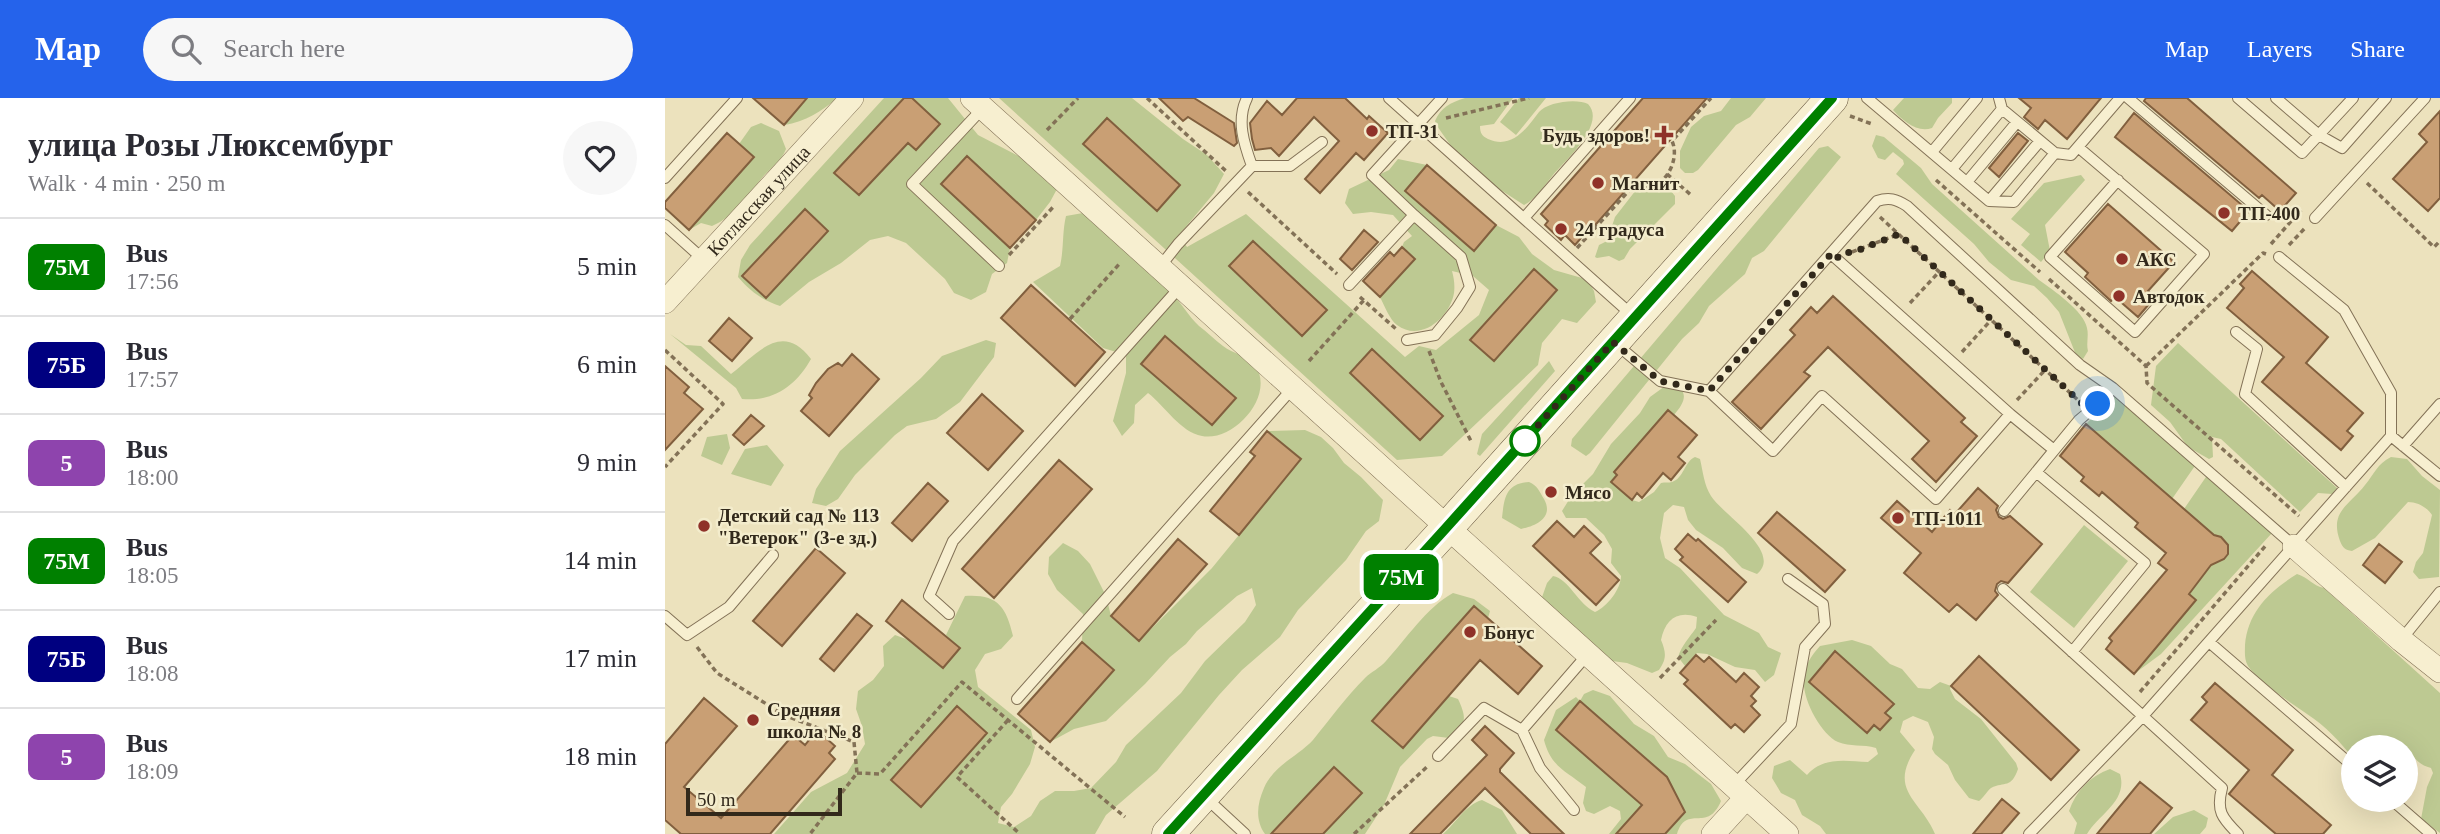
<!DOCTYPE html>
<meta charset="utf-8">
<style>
:root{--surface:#fff;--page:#f7f7f7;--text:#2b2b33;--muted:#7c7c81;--line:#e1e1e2;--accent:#2563eb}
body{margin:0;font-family:"Times New Roman",serif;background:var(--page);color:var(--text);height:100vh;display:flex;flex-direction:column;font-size:26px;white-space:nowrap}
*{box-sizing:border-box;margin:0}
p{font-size:23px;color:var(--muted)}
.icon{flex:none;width:38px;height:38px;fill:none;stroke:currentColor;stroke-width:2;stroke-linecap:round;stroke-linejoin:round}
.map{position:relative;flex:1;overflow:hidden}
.panel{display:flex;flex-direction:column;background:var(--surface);width:665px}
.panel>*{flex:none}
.badge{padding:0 14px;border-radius:10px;font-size:24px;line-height:46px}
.controls{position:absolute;left:1676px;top:637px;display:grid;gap:14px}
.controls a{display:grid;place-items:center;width:77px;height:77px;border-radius:50%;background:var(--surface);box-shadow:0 7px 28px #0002;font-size:35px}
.scale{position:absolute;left:21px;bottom:18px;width:156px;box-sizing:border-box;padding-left:7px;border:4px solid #32291b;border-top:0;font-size:19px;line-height:24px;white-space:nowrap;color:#32291b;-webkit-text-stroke:5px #f3eccc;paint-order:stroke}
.you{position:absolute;width:35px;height:35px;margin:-18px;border:5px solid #fff;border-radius:50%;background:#1a73e8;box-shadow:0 0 0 10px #1a73e833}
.map>.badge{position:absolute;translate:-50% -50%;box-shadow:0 0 0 4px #fff}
.round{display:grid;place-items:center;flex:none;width:74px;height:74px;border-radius:37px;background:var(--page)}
.headline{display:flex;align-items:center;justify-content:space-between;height:119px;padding:0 28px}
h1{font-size:33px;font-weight:700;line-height:52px}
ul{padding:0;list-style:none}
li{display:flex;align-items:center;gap:21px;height:98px;padding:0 28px;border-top:2px solid var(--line)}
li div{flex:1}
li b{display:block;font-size:26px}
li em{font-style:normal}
li .badge{min-width:77px;font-weight:700;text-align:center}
header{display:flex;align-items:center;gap:42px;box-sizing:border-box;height:98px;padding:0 35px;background:var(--accent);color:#fff}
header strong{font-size:33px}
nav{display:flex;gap:38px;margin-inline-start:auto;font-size:24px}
.search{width:490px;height:63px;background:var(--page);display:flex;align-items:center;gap:18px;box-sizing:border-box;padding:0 24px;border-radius:38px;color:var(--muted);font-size:26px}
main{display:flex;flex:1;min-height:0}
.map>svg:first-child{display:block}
.green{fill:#bdc992}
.building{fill:#c99f74;stroke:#815f3e;stroke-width:2}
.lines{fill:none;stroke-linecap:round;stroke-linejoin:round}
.lane-casing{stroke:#837257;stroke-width:12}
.street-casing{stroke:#837257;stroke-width:24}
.secondary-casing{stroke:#64533b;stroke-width:33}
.path{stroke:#837257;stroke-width:3.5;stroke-dasharray:5 3.5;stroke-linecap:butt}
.lane{stroke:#f7efd0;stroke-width:10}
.street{stroke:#f7efd0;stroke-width:23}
.secondary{stroke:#f7efd0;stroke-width:32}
.line-casing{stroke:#fff;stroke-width:16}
.line{stroke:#008000;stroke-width:10}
.walk{stroke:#32291b;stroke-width:7;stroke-dasharray:0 12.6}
.poi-dot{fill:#8f3229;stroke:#f3eccc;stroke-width:2.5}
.stop-dot{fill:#fff;stroke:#008000;stroke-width:3.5}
.labels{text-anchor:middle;stroke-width:5;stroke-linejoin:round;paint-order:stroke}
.poi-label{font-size:19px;font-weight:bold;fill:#32291b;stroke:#f3eccc;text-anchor:start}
.street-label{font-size:19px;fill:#32291b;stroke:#f3eccc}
</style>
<header>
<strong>Map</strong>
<div class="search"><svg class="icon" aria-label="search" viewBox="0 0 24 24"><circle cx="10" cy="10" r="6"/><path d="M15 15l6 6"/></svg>Search here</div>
<nav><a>Map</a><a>Layers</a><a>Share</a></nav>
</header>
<main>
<section class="panel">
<div class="headline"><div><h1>улица Розы Люксембург</h1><p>Walk · 4 min · 250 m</p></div><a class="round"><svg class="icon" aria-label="heart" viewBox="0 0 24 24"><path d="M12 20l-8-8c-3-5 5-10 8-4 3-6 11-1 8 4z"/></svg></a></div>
<ul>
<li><span class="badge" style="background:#008000;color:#fff">75М</span><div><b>Bus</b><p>17:56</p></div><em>5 min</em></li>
<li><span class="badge" style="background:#000080;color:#fff">75Б</span><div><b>Bus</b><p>17:57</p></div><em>6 min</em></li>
<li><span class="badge" style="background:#8e44ad;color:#fff">5</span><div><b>Bus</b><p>18:00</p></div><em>9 min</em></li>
<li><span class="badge" style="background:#008000;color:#fff">75М</span><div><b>Bus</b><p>18:05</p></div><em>14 min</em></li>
<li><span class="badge" style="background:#000080;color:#fff">75Б</span><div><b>Bus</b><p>18:08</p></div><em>17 min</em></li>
<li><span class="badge" style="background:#8e44ad;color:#fff">5</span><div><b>Bus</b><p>18:09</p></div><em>18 min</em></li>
</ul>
</section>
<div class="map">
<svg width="1775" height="736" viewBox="0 0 1775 736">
<rect width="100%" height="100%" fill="#ece2bd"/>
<path class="green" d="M142,0H173C156,13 141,24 119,27Z
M219,0H283L313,37L369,66L392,91L385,104L371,122L345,150L342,165L327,176L321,194L306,202L289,195L280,181L241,145L223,138L205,142L176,165L144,184L115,208C97,202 86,194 73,179L76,162L85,147Z
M334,0H467L518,41L542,57L559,76L549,95L514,137L522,149L581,116L740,259L754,248L771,252L814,217L824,192L808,178L787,173C789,180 790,188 789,195C785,219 756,245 732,227C725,222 719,207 715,199L750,161L737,149L739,144L747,138L728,117L706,114L688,116L680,105L684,91L724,72L733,61L762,67L740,93L809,152L831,127L854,139L867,156L889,172L917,180L925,186L929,193L931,204L912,225L897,221L877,245L873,267L777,358L732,362Z
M800,0H848L829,26L815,28C815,35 817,38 823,41C847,52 862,30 874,14C882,4 912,0 923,6C942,26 899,64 888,77C879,88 871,101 859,107L831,89L803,62L791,55L772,28L770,23C776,9 785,5 800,0Z
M854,0H881L851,37L835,24Z
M1066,0H1101L1085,19L1071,27L1033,72L1028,75H1020L1015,70V53L1026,29L1039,18L1056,13Z
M1239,0H1287V5L1273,20L1267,30C1252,35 1238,23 1228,12Z
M96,25L114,33L121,51C116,64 104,71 96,81C81,100 70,118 47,128L36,125L24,132L74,46L86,29Z
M1211,37L1219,39L1256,70L1267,86L1374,182C1388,192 1419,213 1422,230C1424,238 1421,245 1423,253L1418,261L1411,257L1394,214L1382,200L1369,188L1346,182L1324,164L1309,146L1231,76L1239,66L1238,62L1228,54L1220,62L1213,60L1207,48Z
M1163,48L1176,59L1099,153L1087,160L1080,176L1044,208L1034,225L1017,241L925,355L921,358L906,348L907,341L1154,50Z
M1416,77L1420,82L1380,127L1385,153L1376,164L1356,147L1365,136L1346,121L1379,85Z
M971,92L1006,93L1010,98V106L965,151L959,161L954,163L944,158L932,160L930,159L934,147L948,140L947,128L950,119Z
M418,115C448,142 478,167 506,195C517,205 523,218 534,228C542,234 550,242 558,248C568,256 583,257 590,267C611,297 569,344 537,338C515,334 500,308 483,295L470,307L469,325L457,338L448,323L461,275V257L438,250L368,184L395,168C399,151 397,135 401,118Z
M5,236L21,247L36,248L66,276C93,255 117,223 146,261C131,288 108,304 77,301L71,290Z
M321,242L331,245L329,259L295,304L271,321L242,328L230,337L190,377L173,401L161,408L147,405L151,391L175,353L256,280L277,258Z
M1513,245L1672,390L1667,396L1653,395L1635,414L1556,341L1547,339L1548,359L1544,361L1523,349L1505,324L1486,307L1491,268Z
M884,263L890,273L815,358L812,356L817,336Z
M1007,283C1024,294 1021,303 1009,317L1003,312L949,374L952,377L947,384L967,402L974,404L989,394L996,385C1000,384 1004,385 1007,384C1019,380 1019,364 1030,359L1035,361C1038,374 1039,387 1046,398C1057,416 1119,454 1092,476L1077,470L1058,450L1031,432L1023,422L1019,409L1008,407L999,415L995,440L1000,460L1015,470L1059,517L1094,535L1103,549L1116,555L1109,577L1100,584L1090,572L1070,569L1042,556L1032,555L1020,568L1013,559C1017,547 1024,540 1031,530L1032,519C1012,512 1000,522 996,542C1001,554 1002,561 994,572L987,575L962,565L947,563L876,502L882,485L888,478C904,481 913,506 930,514C942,509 956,491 956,478L946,465L947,451L939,437L921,420H901L897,413L907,397L928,376L946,346L975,315L985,299Z
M1451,296L1534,362L1507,401L1421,326Z
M640,332L656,339L668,350L679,365L696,379L718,402L714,423L701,433L681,462L633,512L615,539L577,572L554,597L492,673L441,717L430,736H109L146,694L182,675L200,646L197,628L191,611L193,593L208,582L219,568L218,548L230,537L241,541L278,570L294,550L281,537L300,498C332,496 341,508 348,538L336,551L320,556L310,572L313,589L366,632L370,649L365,666L347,696L336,709L333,725L349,729L366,718L375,703L390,693H409L426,690L451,664L461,647L516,595L540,563L580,524L591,507L587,490L572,498L532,533L521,546L505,559L480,586L441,623L409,631L385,644L449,572L417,544L418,516L392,492L383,476L384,459L398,445L413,453L425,466L441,498L446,518L474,543L547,470L636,361L602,333Z
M62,336L65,350L57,367L36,358L42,339Z
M102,347L119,367L106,388L66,376L80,351Z
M1726,359L1742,361L1757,378L1775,392L1774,479L1754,481L1748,474L1751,464L1758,455L1767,417C1762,409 1752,404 1743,404L1710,440L1687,453C1680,452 1678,450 1675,443C1664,413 1685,407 1700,387C1710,375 1712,366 1726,359Z
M1543,376L1607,435L1496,556L1469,576L1530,503L1524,496L1546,467L1559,461L1563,456V447L1556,439L1549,437L1519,411Z
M864,384C873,388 874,393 879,401C889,419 872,428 856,431L837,420C839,402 840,385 864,384Z
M1419,427L1463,463L1409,530L1365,494Z
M1632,476C1643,479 1648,488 1659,490L1775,595V735L1756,721L1762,689L1768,675L1766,670C1742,664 1749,643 1720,640L1713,645L1715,649H1689V661C1674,643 1662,629 1642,616C1625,604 1595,585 1583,568C1579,561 1580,554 1580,547C1583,513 1605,493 1632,476Z
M788,495L809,501L825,513L823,520L808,508L708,623L738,650L784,598L793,601C802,620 802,627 784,640L768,638L762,641L735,669L719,707L700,736H600C590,722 592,706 599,690C609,667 632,659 648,642C665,621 681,599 700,580C706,574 715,570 721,563C742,540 761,510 788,495Z
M1187,542L1206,548L1225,566L1237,571L1253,590L1265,591L1275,584L1286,588L1285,591L1290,601L1316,621L1351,665L1353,671C1346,691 1340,683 1326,690C1322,693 1319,699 1314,703L1304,700L1290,682L1283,667L1270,656L1267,651L1269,639L1263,624L1248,618L1238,623L1235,634L1250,652C1223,693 1256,702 1270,736H1161L1155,728L1137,717L1130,702L1116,695L1107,680L1109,668L1125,662L1142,677C1159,658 1181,663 1203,664L1213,656L1211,650C1198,646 1185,649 1173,644C1156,636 1137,601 1139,582C1139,568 1146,558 1155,548Z
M928,592L945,598L969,626L989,638L1003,659L1020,666L1046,686L1056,703C1042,736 1022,705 1012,736H944L956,721L955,713L945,708L929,716L921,713L918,705L921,689C901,673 886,669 879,642L891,612L911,599L915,603L919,596Z
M1445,671L1455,676C1463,703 1434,716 1422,736H1409L1412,725L1404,713C1411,693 1425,678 1445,671Z
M817,702L837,712L852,736H778C791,725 800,707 817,702Z
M1529,712L1543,720L1541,729L1535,736H1489L1508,719Z"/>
<path class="building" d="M88,0H142L119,27Z
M239,0H247L275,26L251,52L243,45L194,97L169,75Z
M494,0H529L569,25L572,45L569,48L523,19L518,23Z
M632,0H680L702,21L704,18L723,35L699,62L691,55L655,95L640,81L674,43L649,19L614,58L606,50L590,52L587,41L585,25L602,3L617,17Z
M978,0H1042L925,133L923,132L910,147L900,137L896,142L880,127L883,123L876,116Z
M1354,0H1436L1402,41L1380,22L1373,31L1359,19L1366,10Z
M1481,0H1522L1631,95L1615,113L1597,97L1594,100L1479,3Z
M1775,13V100L1763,113L1728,81L1762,44L1754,36Z
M1469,15L1584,113L1567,133L1450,39Z
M442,20L515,87L492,113L418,46Z
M62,35L89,59L24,132L0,110V104Z
M1353,35L1363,43L1334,79L1324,70Z
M302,58L371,122L345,150L276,86Z
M762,67L831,127L809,153L740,93Z
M1443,106L1509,164L1483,193L1490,199L1473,219L1450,199L1446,203L1420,179L1423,175L1400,154Z
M140,111L163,133L101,200L77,178Z
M699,132L713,144L687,172L675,161Z
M588,143L662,212L637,238L564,168Z
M737,149L750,161L715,199L698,183L725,154L729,158Z
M869,171L892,192L829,263L805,242Z
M1587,173L1663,239L1641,265L1698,315L1682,333L1688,338L1676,352L1597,284L1619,259L1562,210L1579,190L1575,186Z
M366,187L440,254L410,288L336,220Z
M1168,198L1300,320L1296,324L1312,338L1271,384L1247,361L1264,343L1163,249L1139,274L1145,278L1096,331L1067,304L1130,237L1125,232L1146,209L1152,215Z
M64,220L87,240L67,263L44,243Z
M500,238L571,300L547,327L476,266Z
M707,251L778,318L755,342L685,275Z
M187,256L214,281L164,338L136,313L147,300L144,297L151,285L163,271L173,265L177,268Z
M0,268L24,289L19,295L38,311L0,352Z
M317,296L358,333L323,372L282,335Z
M1003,312L1032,337L1013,359L1020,365L1006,382L998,375L977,400L972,395L967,402L946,384L952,377L949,374Z
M86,317L99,328L79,347L68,337Z
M1421,326L1549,437L1556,439L1563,447V456L1559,461L1546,467L1524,496L1531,502L1469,576L1441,551L1447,543L1444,540L1502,472L1493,465L1501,455L1470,429L1473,425L1437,394L1434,398L1416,383L1419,379L1395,358Z
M602,333L636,361L574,437L545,413L590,358L585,354Z
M394,362L427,391L329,500L297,471Z
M263,385L283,403L247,443L227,425Z
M1313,390L1333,408L1331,412L1334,419L1338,421L1345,418L1377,446L1343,485L1336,483L1332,486L1330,493L1333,497L1311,522L1292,506L1284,514L1239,475L1256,455L1216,420L1232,403L1267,434L1285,412L1290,416Z
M1112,414L1180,472L1160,494L1093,435Z
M892,423L909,439L919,428L936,444L925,455L954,482L931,507L868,448Z
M1023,436L1031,443L1033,441L1081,484L1063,504L1015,462L1018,459L1010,451Z
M513,441L542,466L474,543L446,518Z
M1714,446L1737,464L1720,485L1698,467Z
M151,450L180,475L117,548L88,523Z
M237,502L295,550L278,570L221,523Z
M809,508L877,568L853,596L815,562L738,650L707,623Z
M192,516L207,528L169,573L155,561Z
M417,544L449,572L385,644L353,616Z
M1170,553L1229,606L1220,615L1226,620L1215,632L1209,627L1202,635L1144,584Z
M1031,557L1039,564L1044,559L1071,584L1079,575L1094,589L1086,598L1091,603L1086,608L1095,617L1079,634L1070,626L1066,630L1019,586L1023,582L1015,575Z
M1314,558L1414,652L1386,682L1286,588Z
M1550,585L1628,652L1607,677L1666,727L1658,736H1611L1564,696L1584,672L1526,622L1542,604L1537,599Z
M39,600L72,628L19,689L56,720L128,637L140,647L152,632L170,648L164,655L170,661L105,736H16L0,722V646Z
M915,603L1002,679L1020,714L1000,736H951L977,707L891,632Z
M292,608L322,635L256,709L226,682Z
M820,628L849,655L835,671V674L899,736H866L820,690L775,736H745L822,657L807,642Z
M669,669L697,695L658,736H606Z
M1475,684L1507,710L1485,736H1432Z
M1337,701L1354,715L1336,736H1308Z"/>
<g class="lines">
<g class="lane-casing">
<path id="lane" d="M582,0C571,22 579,46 587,68
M724,0L967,217
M1202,0L1324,103L1349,104L1390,55
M1463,0L1601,117
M1573,0L1637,55L1688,0
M1611,0L1654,37L1677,50L1721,0
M318,10L247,86L334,168
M1337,11L1390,55L1406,57L1455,0
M1413,49L1539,156L1470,234L1385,159L1453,82
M1267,54L1312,0
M1287,71L1337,11L1334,0
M0,80L72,0
M1302,84L1352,24
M1324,103L1375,43
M859,120L965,0
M1650,120L1760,0
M0,127L39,162
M1166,156L1345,316
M494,170L513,146L587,68H625L657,44
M684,187L749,117L707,77L777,0
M1571,234L1592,251L1580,296L1681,389
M742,242L770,237L792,210L805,189L796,159L749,117
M951,246L995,283L1044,293L1108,353L1157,298L1271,401L1345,316L1389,352
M1044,293L1212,103C1224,99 1231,101 1242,108L1415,267L1448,290
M1726,338L1775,378
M1738,348L1775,306
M1371,374L1480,465L1407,554
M1339,413L1414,322L1433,306L1448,290L1629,448
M1338,491L1557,690C1551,713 1557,720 1573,736
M284,516L264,498L288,443L515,189
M0,518L22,537L64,509L108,457
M1736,542L1775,494
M1544,544L1689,669
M352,601L627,291
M857,632L922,557
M773,658L819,610L857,632L875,670L909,712
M1068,688L1126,626L1140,549L1160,526L1158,506L1123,481
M540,699L580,736
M1727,702L1766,736
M1364,736L1478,618L1726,338V295L1679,212L1614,159"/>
</g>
<g class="street-casing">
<g id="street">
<path d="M307,0L1122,736"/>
<path id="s1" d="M0,204L187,0"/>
<path d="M1629,448L1736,542L1775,573"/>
<path d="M1048,736L1081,700"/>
</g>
</g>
<g class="secondary-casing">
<path id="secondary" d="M503,736L781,431L1167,0"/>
</g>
<path class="path" d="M482,0L562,74
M1185,18L1207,26
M781,20L864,0
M382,32L413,0
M1002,76L1026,97
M1271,82L1375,174
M1702,85L1769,149L1775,143
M583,94L672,176
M1215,119L1415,304
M1606,146L1636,112
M1624,147L1641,129
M912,150L969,87C970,87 979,90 980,90C1002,89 1015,60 1007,43L1046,0
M1187,154L1234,136
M344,157L390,107
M1384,181L1481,268L1482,285L1634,418
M695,199L731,231
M1245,205L1274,174
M405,221L456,164
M0,252L58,306L0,369
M764,253L776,284L806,343
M1297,254L1326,222
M644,263L699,202
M1481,268L1598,155L1601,156
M1352,302L1380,272
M32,549L52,575L119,617L189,644L192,675L145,736
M995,580L1051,522
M1475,594L1602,446
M343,622L292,679L355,736
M192,675L215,676L297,584L460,719
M689,736L764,667"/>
<use href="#lane" class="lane"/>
<use href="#street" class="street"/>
<use href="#secondary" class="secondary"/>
</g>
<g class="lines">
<g class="line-casing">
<path id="line" d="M503,736L781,430L1167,0"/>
</g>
<use href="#line" class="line"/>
<path class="walk" d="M860,343L858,344L948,244L995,283L1044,293L1166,156L1171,161L1177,155L1189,154L1234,136L1425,313L1433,306"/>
</g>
<g class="poi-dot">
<circle cx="707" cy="33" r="7"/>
<path d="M995.5 26.5h7v7h7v7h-7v7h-7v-7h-7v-7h7z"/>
<circle cx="933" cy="85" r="7"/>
<circle cx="1559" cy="115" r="7"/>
<circle cx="896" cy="131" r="7"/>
<circle cx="1457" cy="161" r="7"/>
<circle cx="1454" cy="198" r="7"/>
<circle cx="886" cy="394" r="7"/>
<circle cx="1233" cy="420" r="7"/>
<circle cx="39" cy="428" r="7"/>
<circle cx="805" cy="534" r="7"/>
<circle cx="88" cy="622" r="7"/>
</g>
<circle class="stop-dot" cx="860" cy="343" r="14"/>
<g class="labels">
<g class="poi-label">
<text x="721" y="40">ТП-31</text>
<text x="985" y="44" text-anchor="end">Будь здоров!</text>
<text x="947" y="92">Магнит</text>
<text x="1573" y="122">ТП-400</text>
<text x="910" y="138">24 градуса</text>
<text x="1471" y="168">АКС</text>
<text x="1468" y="205">Автодок</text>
<text x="900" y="401">Мясо</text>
<text x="53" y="424">Детский сад № 113<tspan x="53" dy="22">"Ветерок" (3-е зд.)</tspan></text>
<text x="1247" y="427">ТП-1011</text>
<text x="819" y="541">Бонус</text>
<text x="102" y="618">Средняя<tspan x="102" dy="22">школа № 8</tspan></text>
</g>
<g class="street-label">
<text dy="7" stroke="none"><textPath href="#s1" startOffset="138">Котласская улица</textPath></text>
</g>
</g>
</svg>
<div class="controls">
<a><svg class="icon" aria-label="layers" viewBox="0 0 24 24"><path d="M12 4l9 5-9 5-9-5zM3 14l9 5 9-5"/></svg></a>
</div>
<div class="scale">50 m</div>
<div class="you" style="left:1433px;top:306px"></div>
<b class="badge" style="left:736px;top:479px;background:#008000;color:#fff">75М</b>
</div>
</main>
